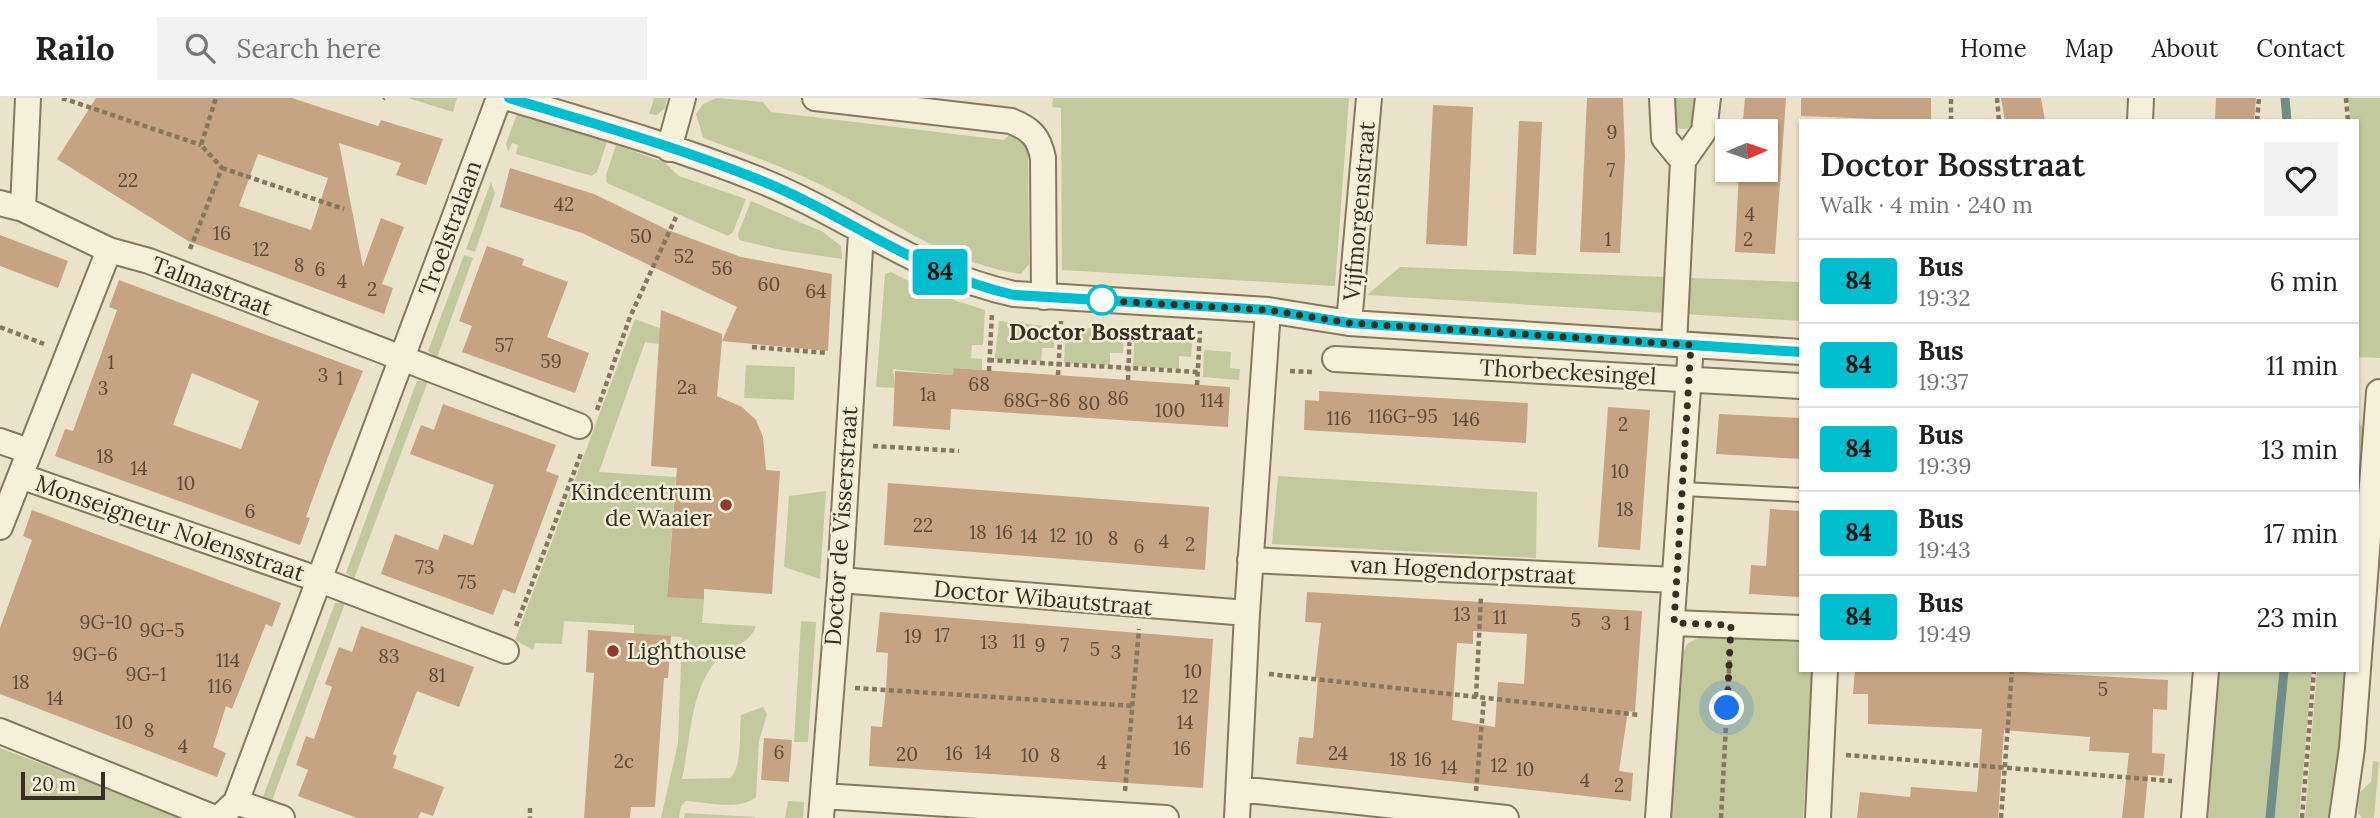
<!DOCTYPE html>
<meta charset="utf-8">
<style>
:root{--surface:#fff;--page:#f2f2f2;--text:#222;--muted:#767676;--line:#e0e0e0}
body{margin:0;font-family:Lora,serif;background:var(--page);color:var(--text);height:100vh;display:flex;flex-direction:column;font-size:26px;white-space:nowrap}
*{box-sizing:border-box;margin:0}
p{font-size:23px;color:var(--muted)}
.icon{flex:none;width:38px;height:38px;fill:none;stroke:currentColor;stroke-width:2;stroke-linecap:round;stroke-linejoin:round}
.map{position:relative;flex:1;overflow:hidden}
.side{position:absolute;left:1799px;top:21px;width:560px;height:553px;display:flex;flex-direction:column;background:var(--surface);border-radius:0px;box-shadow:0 2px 5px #0004}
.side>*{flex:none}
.badge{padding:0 14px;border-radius:5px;font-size:24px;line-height:46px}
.needle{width:46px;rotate:88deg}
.buttons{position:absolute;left:1715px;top:21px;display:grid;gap:14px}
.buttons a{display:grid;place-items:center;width:63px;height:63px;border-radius:0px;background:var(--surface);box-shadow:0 2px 5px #0004;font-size:35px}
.scale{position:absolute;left:21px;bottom:18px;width:84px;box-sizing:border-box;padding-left:7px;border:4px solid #382e21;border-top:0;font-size:19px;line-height:24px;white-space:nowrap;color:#382e21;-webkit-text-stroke:5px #f3edd8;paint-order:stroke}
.you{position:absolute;width:35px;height:35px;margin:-18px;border:5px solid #fff;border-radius:50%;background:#1a73e8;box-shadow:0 0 0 10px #1a73e833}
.map>.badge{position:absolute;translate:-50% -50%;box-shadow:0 0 0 4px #fff}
.round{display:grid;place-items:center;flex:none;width:74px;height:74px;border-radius:0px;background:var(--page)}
.summary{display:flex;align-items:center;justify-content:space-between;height:119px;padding:0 21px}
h1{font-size:33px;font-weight:600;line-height:52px}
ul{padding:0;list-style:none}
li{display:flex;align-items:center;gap:21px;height:84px;padding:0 21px;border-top:2px solid var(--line)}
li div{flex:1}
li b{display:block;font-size:26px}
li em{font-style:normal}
li .badge{min-width:77px;font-weight:700;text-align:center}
header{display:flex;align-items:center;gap:42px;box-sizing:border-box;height:98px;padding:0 35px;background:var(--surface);border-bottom:2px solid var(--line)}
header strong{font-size:33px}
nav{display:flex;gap:38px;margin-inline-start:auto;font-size:24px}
.search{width:490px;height:63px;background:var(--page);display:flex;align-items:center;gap:18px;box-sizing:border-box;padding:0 24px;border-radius:0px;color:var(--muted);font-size:26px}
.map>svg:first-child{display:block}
.green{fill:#c1c99d}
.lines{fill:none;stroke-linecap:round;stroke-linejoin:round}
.stream{stroke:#708e89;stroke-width:9}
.building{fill:#c6a382;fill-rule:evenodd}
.lane-casing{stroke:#86775f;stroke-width:16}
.street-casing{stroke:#86775f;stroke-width:28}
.path{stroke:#86775f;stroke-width:4.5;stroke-dasharray:5 3.5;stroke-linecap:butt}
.lane{stroke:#f6f0db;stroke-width:12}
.street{stroke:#f6f0db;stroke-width:24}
.line-casing{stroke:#fff;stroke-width:16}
.line{stroke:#00becd;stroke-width:10}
.walk{stroke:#382e21;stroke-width:7;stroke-dasharray:0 12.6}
.stop-dot{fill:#fff;stroke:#00becd;stroke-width:3.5}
.poi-dot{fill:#903933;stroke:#f3edd8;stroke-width:2.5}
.labels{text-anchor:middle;stroke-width:5;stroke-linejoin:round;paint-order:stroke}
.number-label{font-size:19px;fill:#5c4b39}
.street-label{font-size:23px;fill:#382e21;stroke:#f3edd8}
.stop-label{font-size:23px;font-weight:bold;fill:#382e21;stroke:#f3edd8}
.poi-label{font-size:23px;fill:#382e21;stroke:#f3edd8;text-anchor:end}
</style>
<header>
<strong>Railo</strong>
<div class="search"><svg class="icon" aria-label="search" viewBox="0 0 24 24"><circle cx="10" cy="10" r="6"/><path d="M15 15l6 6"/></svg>Search here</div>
<nav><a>Home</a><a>Map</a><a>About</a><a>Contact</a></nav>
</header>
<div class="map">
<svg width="2380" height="720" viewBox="0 0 2380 720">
<rect width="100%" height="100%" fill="#ebe3c9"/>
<path class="green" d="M408,0H457L453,14Z
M654,0H667L665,10L657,17L649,16Z
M717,0L763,4L771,14L1004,42L1012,34L1023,37L1019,43L1025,45L1028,55L1029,166L1021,176C953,166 901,129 841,97C798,74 750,57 703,40L696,16L703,6Z
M1053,0H1349L1335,188L1062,172L1061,10L1052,9Z
M1674,0H1698C1697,17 1696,39 1673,28Z
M2348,0H2380V260L2357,259V23H2351Z
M517,16L607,44L597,74L592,78L516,56L518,47L512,45L508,54L506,46Z
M616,47L664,64L679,78L746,101L733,134L728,138L607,85L606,77Z
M491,84L495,95L475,154L466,151Z
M751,103L823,134L841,148L842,161L781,152L739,142L738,136Z
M464,157L473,160L437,260L428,253Z
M1400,169L1801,184V223L1367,197Z
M891,174L935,196L985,212L983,247H972L971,260L982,261V272L954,270L953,277L893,271L895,290L876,289L885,176Z
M635,221L703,246L702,252L645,244L599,374L676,379L667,498L704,501L702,525L756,528C750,547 721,553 710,571C690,601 690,646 682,681L730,680C743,668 739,633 741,617L763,609L767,616L759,643L756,699C740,713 706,704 686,703L681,708L679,720H661L678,645L682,539L634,536V527L564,523L562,546L535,545L533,552L515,542Z
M999,223L1054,229V250H1042L1041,263L995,261Z
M1066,229L1124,232L1123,255H1110V267L1064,265Z
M1135,233H1151V242L1168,243V235L1193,236L1191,259L1179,258V271L1133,268Z
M1204,252L1231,254L1230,270L1240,271L1239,282L1203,279Z
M746,267L795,269L794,302L744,300Z
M417,283H428L354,481L346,475Z
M2357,320L2363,331L2362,349L2368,350L2357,477Z
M1278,378L1537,394L1536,460L1272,446Z
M826,393L820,481L784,469L789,398Z
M335,505H345L272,703L263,699Z
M801,523L816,524L808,644H794Z
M1700,539L1801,544V572H1812L1803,720H1671L1681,560L1687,546Z
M2218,572H2312L2299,720H2208Z
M2317,572H2349L2334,720H2305Z
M0,650L13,655L185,720H0Z
M2373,663L2379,664L2374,720H2362L2358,715L2360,694L2371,684Z
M788,703L804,704L803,720H785Z
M685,715L756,719L755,720H684Z"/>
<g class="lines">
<path class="stream" d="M2285,0L2287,23
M2270,720L2284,572"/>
</g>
<path class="building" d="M96,0H292L378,28L381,22L443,41L426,87L396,77L401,65L339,45L363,169L381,120L404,129L382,186L393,190L384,216L188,143L57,61ZM258,56L328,80L311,132L239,108Z
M1587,0H1623L1625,58L1620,155L1580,154Z
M1745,0H1786L1775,156L1735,154L1739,72H1766V33H1742Z
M1801,0H1931V23L1801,18Z
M2001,0H2041L2045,23H2005Z
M2216,0H2256L2254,23H2215Z
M1433,7L1473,9L1467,148L1426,146Z
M1519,23L1542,24L1536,157L1513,156Z
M510,70L594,96L668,132L741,159L832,176L828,253L722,243L717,298L742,309L756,322L763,339L766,372L780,373L772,496L704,491V501L667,499L677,370L651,368L661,212L722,236V243L737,209L582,135L500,109Z
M0,137L68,163L58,190L0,168Z
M487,148L524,161L522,167L568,184L547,239L589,255L575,295L462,254L472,228L459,223Z
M119,182L363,273L329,356L306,419L310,420L300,447L55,358L65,331L73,333L95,273L117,212L109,209ZM192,275L259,303L241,351L173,327Z
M954,270L1230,289L1228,329L951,311L950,332L893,328L895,273L953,277Z
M1319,293L1528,305L1526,345L1304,332L1305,302L1319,303Z
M443,306L556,347L546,373L559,378L528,461L515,496L503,491L493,517L381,476L395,436L438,452L444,436L473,447L494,387L410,356L421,327L434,332Z
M1608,309L1650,312L1640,452L1598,449Z
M1719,316L1801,320V361L1716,356Z
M888,385L1209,409L1205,472L884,447Z
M1770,411L1801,413V499L1749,496L1751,467L1766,468Z
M32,412L281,505L272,529L266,526L232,611L226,608L213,649L226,655L217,679L0,596V530L32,442L23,438Z
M1307,494L1642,513L1635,614L1628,613L1619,673L1633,675L1631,703L1296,666L1299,639L1313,640L1318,580L1315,579L1321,525L1305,524ZM1473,533L1527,536L1524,586L1498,584L1495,629L1452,622L1457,545L1473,546Z
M880,514L1213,541L1203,690L869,668L871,628L882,629L886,591L888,555L876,554Z
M361,528L474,569L459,609L417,593L393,656L397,658L393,670L444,689L433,718L421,714L418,720H357L298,698L308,672L296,667L306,638L314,641L332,589L325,586L339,549L352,554Z
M588,532L671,538L668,580H664L655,709H631L630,720H584L594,575L586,574Z
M1855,572H1989L2168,582L2167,612L2153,611L2152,655L2165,656L2163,678L2148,677L2144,720H2122L2129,655L2089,653L2090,639L2004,632L1998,720H1857L1860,694L1910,699L1911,689L1977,694L1982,631L1868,626V596H1853Z
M764,640L792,642L789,684L761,682Z"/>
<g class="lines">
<g class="lane-casing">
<path id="lane" d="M1683,391L1801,397"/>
</g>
<g class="street-casing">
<path id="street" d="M509,0C592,25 677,49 757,81C848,117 916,175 1014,196L1268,212L1349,225L1801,254
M815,0L1011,23C1031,31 1039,39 1043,60L1044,199
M1662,0L1664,40L1683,63
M2140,23L2141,0
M669,51L683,0
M0,105L23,111L109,152L149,163L579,328
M23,111L28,0
M1349,225L1369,0
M1674,246L1683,63L1704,33L1708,0
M1335,261L1801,288
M0,343L29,353
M20,378L320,482L506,553
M0,429L109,152
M1250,462L1675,482
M840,482L1247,515
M1674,525L1801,530
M0,633L215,720
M1239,691L1506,720
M823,698L1166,720
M236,704L282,720
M219,720L236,704L499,0
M821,720L840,482L861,135
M1237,720L1247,515L1268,212
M1658,720L1691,247
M1818,720L1825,572
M2194,720L2206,572
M2342,720L2352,650L2379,294"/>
</g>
<path class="path" d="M62,0L201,47
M1997,0L1999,23
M2346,0L2348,23
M383,1L384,0
M1951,23V0
M2257,23L2259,0
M222,70L344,111
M190,151L222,70L201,47L216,0
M0,229L44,246
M752,249L828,255
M989,262L1198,274
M989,273L992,214
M1290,273L1312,274
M1058,277L1061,223
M1128,282L1130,230
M1197,287L1200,233
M597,312L630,219L676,119
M873,348L959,353
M516,528L582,353
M1269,576L1640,617
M855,590L1133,608
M1476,599L1481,498
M1846,657L2172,683
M1125,693L1139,531
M1476,693L1484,600
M530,710V720
M1721,720L1730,553
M2001,720L2012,572
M2302,720L2314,572"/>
<use href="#lane" class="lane"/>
<use href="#street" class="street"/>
</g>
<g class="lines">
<g class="line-casing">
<path id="line" d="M509,0C592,25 677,49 757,81C848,117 914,174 1014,197L1268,212L1349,225L1801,254"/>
</g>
<use href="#line" class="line"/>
<path class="walk" d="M1102,202H1094L1268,212L1349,225L1691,247L1674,525L1731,527L1727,610"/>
</g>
<circle class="stop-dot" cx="1102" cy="202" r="14"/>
<g class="poi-dot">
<circle cx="726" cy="407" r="7"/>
<circle cx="613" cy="553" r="7"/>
</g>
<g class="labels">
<g class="number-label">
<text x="1612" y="41">9</text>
<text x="1611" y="79">7</text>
<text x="128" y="89">22</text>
<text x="564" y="113">42</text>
<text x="1750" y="123">4</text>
<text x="222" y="142">16</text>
<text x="641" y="145">50</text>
<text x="1608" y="148">1</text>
<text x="1748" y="148">2</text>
<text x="261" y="158">12</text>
<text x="684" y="165">52</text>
<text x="299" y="174">8</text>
<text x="722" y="177">56</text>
<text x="320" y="178">6</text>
<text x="342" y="190">4</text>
<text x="769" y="193">60</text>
<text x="372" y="198">2</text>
<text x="816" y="200">64</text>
<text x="504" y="254">57</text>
<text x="551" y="270">59</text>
<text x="111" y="271">1</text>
<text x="323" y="284">3</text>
<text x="340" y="287">1</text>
<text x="979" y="293">68</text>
<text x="687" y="296">2a</text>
<text x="103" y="297">3</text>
<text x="928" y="303">1a</text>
<text x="1118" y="307">86</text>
<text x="1037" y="309">68G-86</text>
<text x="1212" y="309">114</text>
<text x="1089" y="312">80</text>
<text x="1170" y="319">100</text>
<text x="1403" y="325">116G-95</text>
<text x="1339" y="327">116</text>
<text x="1466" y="328">146</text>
<text x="1623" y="333">2</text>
<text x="105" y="365">18</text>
<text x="139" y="377">14</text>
<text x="1620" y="380">10</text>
<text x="186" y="392">10</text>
<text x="1625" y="418">18</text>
<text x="250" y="420">6</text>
<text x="923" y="434">22</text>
<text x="978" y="441">18</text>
<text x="1004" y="441">16</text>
<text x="1058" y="444">12</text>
<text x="1029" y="445">14</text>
<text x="1084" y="447">10</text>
<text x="1113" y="447">8</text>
<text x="1164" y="450">4</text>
<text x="1190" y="453">2</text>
<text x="1139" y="455">6</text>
<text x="425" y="476">73</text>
<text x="467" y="491">75</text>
<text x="1462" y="523">13</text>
<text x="1500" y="526">11</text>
<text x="1576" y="529">5</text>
<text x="106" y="531">9G-10</text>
<text x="1606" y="532">3</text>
<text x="1627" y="532">1</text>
<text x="162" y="539">9G-5</text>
<text x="942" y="544">17</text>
<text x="913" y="545">19</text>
<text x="1019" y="550">11</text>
<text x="989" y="551">13</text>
<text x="1040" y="554">9</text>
<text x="1065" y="554">7</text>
<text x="1095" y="558">5</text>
<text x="1116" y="561">3</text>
<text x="95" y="563">9G-6</text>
<text x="389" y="565">83</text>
<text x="228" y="569">114</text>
<text x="1193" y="580">10</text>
<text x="146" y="583">9G-1</text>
<text x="437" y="584">81</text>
<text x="21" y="591">18</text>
<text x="220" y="595">116</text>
<text x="2103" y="598">5</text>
<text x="1190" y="605">12</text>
<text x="55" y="607">14</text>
<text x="124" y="631">10</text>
<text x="1185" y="631">14</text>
<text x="149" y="639">8</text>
<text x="183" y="655">4</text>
<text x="1182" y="657">16</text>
<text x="779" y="661">6</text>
<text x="983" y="661">14</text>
<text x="954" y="662">16</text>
<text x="1338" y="662">24</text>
<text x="907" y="663">20</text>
<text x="1030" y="664">10</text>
<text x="1055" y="664">8</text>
<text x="1398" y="668">18</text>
<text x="1423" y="668">16</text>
<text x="624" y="670">2c</text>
<text x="1102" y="671">4</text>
<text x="1499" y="674">12</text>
<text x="1449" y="676">14</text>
<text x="1525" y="678">10</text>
<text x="1585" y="689">4</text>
<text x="1619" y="694">2</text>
</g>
<g class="street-label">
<text transform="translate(1359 113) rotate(-85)" y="8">Vijfmorgenstraat</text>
<text transform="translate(450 130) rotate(-70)" y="8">Troelstralaan</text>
<text transform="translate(212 188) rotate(21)" y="8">Talmastraat</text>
<text transform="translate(1568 274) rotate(3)" y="8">Thorbeckesingel</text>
<text transform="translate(841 428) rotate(-86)" y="8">Doctor de Visserstraat</text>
<text transform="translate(170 430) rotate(19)" y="8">Monseigneur Nolensstraat</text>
<text transform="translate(1463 472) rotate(3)" y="8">van Hogendorpstraat</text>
<text transform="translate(1043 500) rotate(5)" y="8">Doctor Wibautstraat</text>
</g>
<g class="stop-label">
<text x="1102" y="242">Doctor Bosstraat</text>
</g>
<g class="poi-label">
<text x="712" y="402">Kindcentrum<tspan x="712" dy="26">de Waaier</tspan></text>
<text x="627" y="561" text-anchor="start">Lighthouse</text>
</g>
</g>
</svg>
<div class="buttons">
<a><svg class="needle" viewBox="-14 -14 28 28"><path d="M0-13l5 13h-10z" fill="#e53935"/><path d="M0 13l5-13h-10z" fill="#767676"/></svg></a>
</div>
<div class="scale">20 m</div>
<div class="you" style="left:1727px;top:610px"></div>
<b class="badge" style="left:940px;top:174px;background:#00becd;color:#111">84</b>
<section class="side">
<div class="summary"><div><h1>Doctor Bosstraat</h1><p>Walk · 4 min · 240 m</p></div><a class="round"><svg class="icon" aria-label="heart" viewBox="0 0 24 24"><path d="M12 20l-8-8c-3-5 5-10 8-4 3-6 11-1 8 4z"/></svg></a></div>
<ul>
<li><span class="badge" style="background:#00becd;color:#111">84</span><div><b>Bus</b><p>19:32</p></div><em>6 min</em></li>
<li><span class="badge" style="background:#00becd;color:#111">84</span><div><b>Bus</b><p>19:37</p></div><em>11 min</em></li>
<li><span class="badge" style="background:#00becd;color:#111">84</span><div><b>Bus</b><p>19:39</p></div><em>13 min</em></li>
<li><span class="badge" style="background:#00becd;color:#111">84</span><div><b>Bus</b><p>19:43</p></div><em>17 min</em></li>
<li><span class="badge" style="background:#00becd;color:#111">84</span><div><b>Bus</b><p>19:49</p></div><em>23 min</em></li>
</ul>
</section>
</div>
